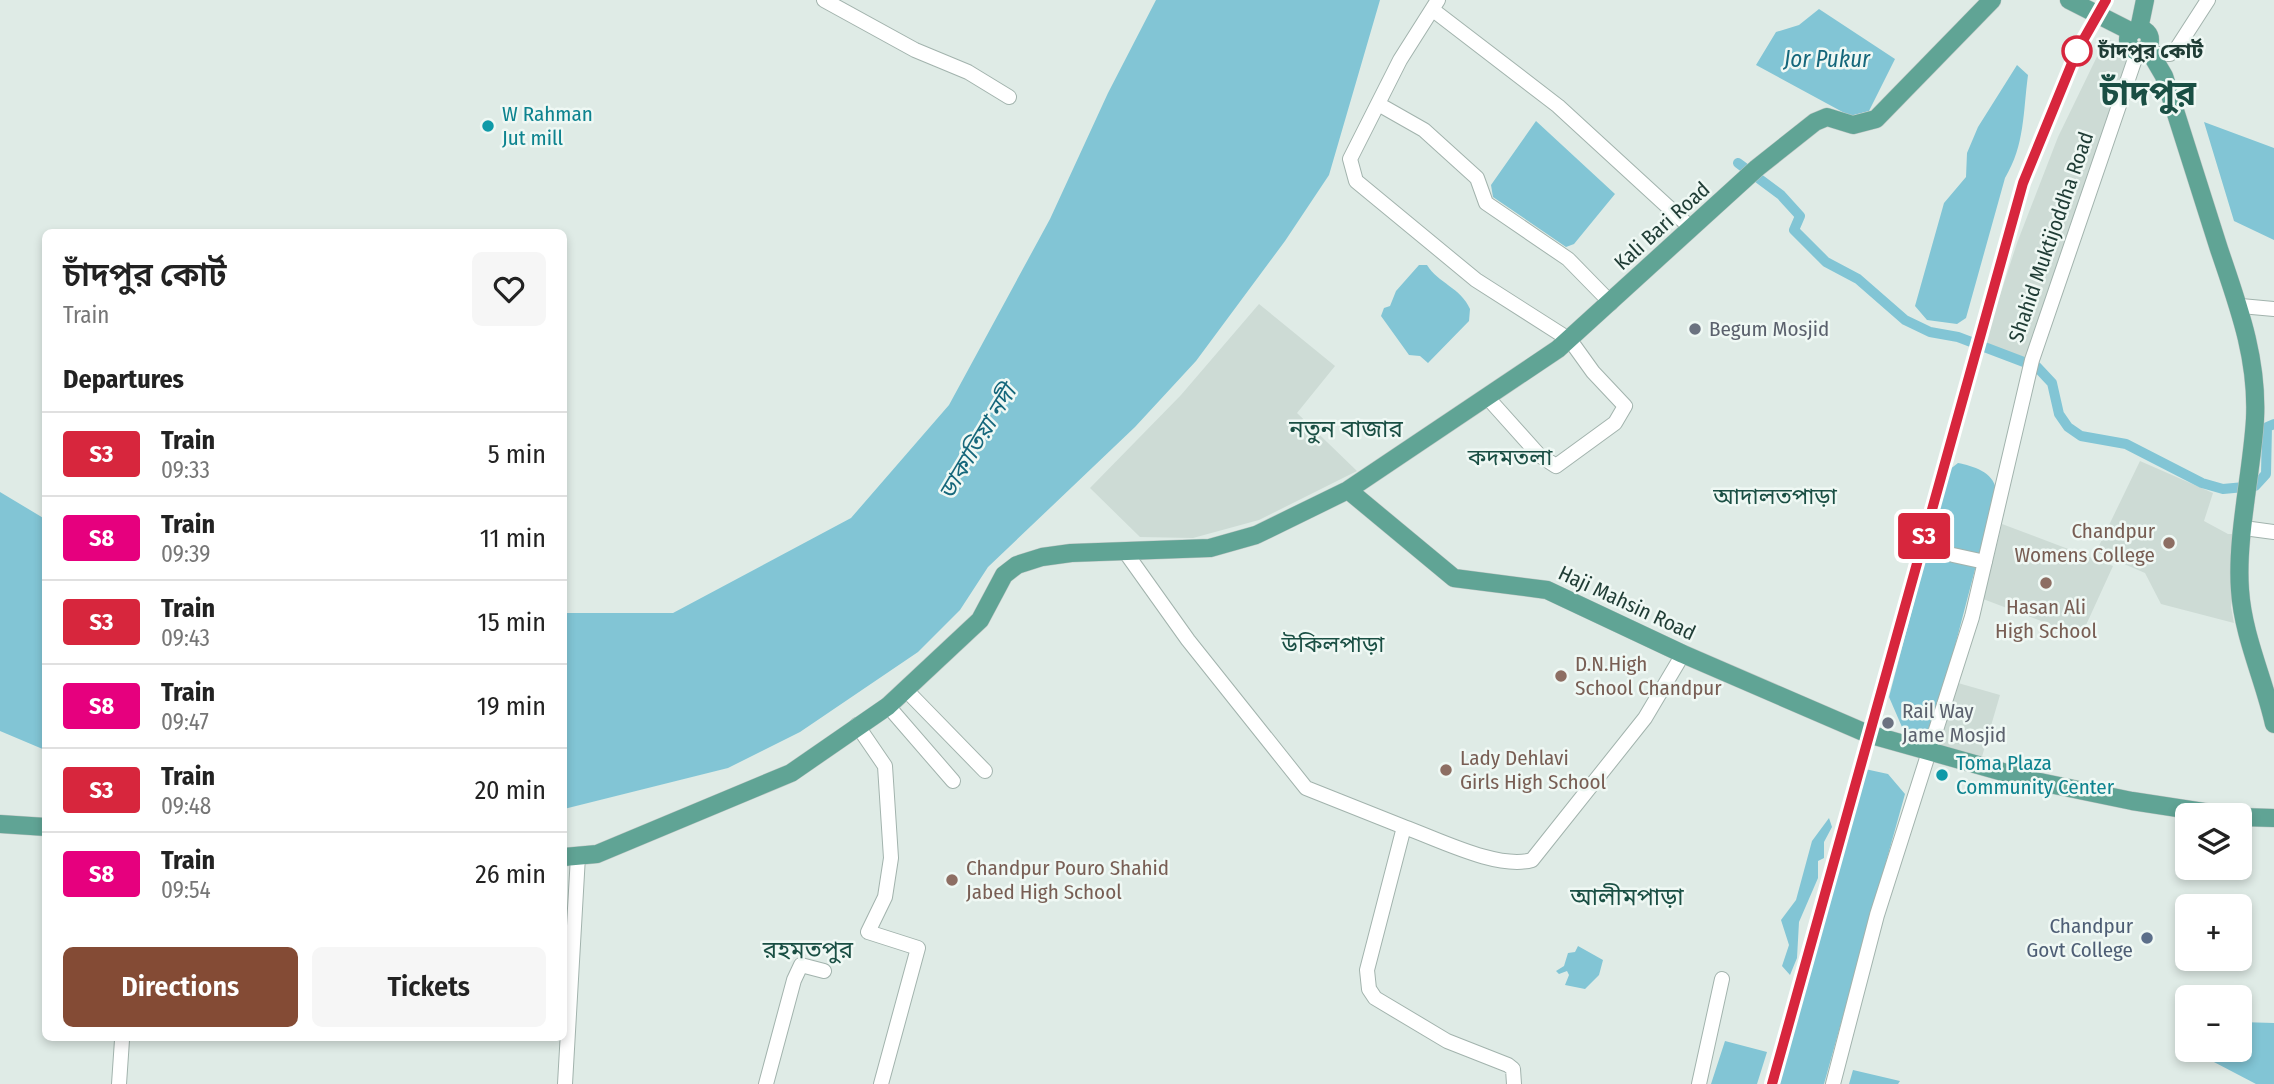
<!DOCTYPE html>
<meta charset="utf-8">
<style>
:root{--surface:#fff;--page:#f6f6f6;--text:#222;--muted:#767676;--line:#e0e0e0;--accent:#844b35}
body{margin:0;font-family:"Fira Sans Condensed","Noto Sans Bengali",sans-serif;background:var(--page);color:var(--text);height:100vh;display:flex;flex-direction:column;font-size:26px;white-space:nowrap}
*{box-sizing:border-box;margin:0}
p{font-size:23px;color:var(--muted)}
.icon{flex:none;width:38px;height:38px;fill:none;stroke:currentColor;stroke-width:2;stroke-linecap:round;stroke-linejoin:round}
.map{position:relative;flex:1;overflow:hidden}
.panel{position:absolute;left:42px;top:229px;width:525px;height:812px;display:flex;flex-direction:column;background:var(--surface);border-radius:10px;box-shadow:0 4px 10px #0003}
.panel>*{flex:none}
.badge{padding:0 14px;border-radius:5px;font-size:24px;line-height:46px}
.buttons{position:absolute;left:2175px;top:803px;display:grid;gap:14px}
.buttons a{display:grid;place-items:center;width:77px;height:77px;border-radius:10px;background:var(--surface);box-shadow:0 4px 10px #0003;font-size:35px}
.map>.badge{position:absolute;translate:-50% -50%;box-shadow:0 0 0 4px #fff}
h2{padding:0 21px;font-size:26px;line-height:63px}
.round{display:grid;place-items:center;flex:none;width:74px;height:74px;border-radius:10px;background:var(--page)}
.head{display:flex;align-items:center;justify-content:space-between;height:119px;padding:0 21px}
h1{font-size:33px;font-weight:600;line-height:52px}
.action{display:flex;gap:14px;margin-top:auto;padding:14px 21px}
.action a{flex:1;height:80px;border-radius:10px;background:var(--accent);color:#fff;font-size:28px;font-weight:600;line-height:80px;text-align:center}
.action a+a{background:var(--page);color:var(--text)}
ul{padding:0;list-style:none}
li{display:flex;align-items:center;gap:21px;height:84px;padding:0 21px;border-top:2px solid var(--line)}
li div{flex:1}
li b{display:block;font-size:26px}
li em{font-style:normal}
li .badge{min-width:77px;font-weight:700;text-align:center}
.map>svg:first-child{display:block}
.built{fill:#cddbd5}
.water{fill:#82c5d5}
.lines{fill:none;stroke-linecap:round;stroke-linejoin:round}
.canal{stroke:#82c5d5;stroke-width:10}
.minor-casing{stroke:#a2b3ad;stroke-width:16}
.major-casing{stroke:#c0c8c6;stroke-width:19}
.minor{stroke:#fff;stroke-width:14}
.major{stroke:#60a495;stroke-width:18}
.rail-casing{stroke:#597871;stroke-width:5}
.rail{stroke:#eff8f4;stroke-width:2.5;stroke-dasharray:8;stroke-linecap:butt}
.line-casing{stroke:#fff;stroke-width:16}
.line{stroke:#d7263d;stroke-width:10}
.stop-dot{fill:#fff;stroke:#d7263d;stroke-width:3.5}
.culture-dot{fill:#0f9aa8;stroke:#eff8f4;stroke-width:2.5}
.worship-dot{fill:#6b7280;stroke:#eff8f4;stroke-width:2.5}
.education-dot{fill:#8d6e63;stroke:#eff8f4;stroke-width:2.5}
.service-dot{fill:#5c6f8a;stroke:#eff8f4;stroke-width:2.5}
.labels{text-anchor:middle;stroke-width:5;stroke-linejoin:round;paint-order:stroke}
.stop-label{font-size:21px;font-weight:bold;fill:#1f3c35;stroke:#eff8f4;text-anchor:start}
.culture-label{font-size:21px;fill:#0d838f;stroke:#eff8f4;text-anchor:start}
.street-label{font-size:21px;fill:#1f3c35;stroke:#eff8f4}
.worship-label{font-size:21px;fill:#5b616d;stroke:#eff8f4;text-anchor:start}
.education-label{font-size:21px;fill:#785e54;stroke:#eff8f4;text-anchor:start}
.service-label{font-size:21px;fill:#4e5e75;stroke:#eff8f4;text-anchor:end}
.water-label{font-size:23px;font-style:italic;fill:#15677b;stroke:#eff8f4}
.neighbourhood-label{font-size:23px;fill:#1a4f44;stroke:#eff8f4}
.quarter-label{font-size:24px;fill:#1a4f44;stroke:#eff8f4}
.town-label{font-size:35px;font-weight:bold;fill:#1a4f44;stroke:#eff8f4}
</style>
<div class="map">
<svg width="2274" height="1084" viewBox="0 0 2274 1084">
<rect width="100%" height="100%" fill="#dfebe6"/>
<path class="built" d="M2106,38L2136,54L2026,360L1984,345L2017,243L2058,137Z
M1259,304L1335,366L1297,413L1357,471L1259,520L1193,538L1140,537L1090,488L1181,395Z
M2140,461L2213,493L2204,521L2228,534H2239L2231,607L2234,623L2161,604L2145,573L2096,552Z
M2002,524L2113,566L2081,636L1983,599Z
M1958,683L2000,695L1981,760L1939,748Z"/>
<path class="water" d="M1156,0H1380L1329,175L1285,241L1196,361L1135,427L988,567L960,610L918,652L800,732L728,768L564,809V613H673L851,518L949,405L1050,219L1108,93Z
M1819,9L1895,59L1869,111L1850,116L1756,65L1776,32L1799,25Z
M2017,65L2028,75C2023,112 2025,145 2005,178L1966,318L1957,324L1927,320L1915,306L1944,203L1966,177L1967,153L1978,127Z
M1536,121L1615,194L1574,244L1566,247L1493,197L1491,185Z
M2204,122L2274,148V240L2234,221Z
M1419,265H1427C1438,283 1461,288 1470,309L1469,321L1428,363L1420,356L1409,355L1381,316L1384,308L1390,306L1396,291Z
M1958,463C1973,466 1993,472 1996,489L1932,734L1925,743L1905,734L1889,697L1949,470Z
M0,492L45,519V750L0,731Z
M1865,769L1888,774L1905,794L1824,1084H1778Z
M1829,818L1832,827L1824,842V858L1818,861V878L1799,922L1797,958L1790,975L1782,966L1789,945L1781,920L1796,900L1812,841Z
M1578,946L1603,960L1599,975L1585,989L1565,985L1569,975L1567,971L1559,974L1556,971L1564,966L1568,953L1575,952Z
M2240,1022L2274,1023V1084H2256L2191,1050H2240Z
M1725,1041L1767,1052L1757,1084H1711Z
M1853,1070L1900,1081L1898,1084H1849Z"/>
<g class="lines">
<path class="canal" d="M1738,163L1781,195L1800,216L1794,230L1826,262L1858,279L1905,320L1930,332L1958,337L2037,367L2052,383L2059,414L2068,427L2081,436L2126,444L2202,483L2223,489L2255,486L2266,474L2267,427L2274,424"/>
<g class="minor-casing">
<path id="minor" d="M824,0L915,50L968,72L1009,97
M1438,0L1400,60L1350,159L1356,181L1476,280L1570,340L1593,372L1625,406L1615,423L1556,466L1539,455L1487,397
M1433,10L1558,106L1691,228
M2152,54H2170L2177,48L2208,0
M1380,105L1424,130L1477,178L1486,203L1568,259L1611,303
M2241,306L2274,309
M2244,528L2274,532
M1126,553L1188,640L1306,788L1404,827L1367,970L1369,989L1375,998L1447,1041L1508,1065L1513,1069L1514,1084
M1953,555L1985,562
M907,691L985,771
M888,706L953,781
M857,725L885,766L891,858L885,897L868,932L918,948L881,1084
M1404,827C1438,839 1498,870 1532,860L1645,718L1683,654
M119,1084L122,1040
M565,1084L578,856
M766,1084L794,980L801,965L824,971
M1699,1084L1722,979
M1833,1084L1877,915L1972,617L2032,360L2138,50"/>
</g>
<g class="major-casing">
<path id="major" d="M2069,0L2132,32
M2139,29L2145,0
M2128 40a11 11 0 1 1 22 0a11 11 0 1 1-22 0Z
M2147,47L2164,76C2182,133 2200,191 2219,249C2238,305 2258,358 2255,419C2252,472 2236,538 2240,590C2243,636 2264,679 2274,724
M1348,490L1454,578L1547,590L1683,654L1868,734L2035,781L2132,801L2230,816
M2240,817L2274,818
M0,824L46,827
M564,857L597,854L791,773L888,706L980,620L1004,575L1017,565L1042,557L1071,553L1210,548L1256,535L1348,490L1558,349L1757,168L1815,122L1827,117L1853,125L1876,119L1992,0"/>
</g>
<use href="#minor" class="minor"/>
<use href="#major" class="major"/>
<g class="rail-casing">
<path id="rail" d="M1772,1084L2023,183L2077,51L2106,0"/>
</g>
<use href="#rail" class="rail"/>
</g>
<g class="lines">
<g class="line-casing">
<path id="line" d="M1772,1084L2023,183L2077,51L2106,0"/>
</g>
<use href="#line" class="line"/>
</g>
<circle class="stop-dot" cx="2077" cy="51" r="14"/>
<g class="culture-dot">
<circle cx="488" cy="126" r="7"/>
<circle cx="1942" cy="775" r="7"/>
</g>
<g class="worship-dot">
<circle cx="1695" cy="329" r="7"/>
<circle cx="1888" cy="723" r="7"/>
</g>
<g class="education-dot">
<circle cx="2169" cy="543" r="7"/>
<circle cx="2046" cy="583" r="7"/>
<circle cx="1561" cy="676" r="7"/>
<circle cx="1446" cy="770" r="7"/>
<circle cx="952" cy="880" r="7"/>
</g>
<circle class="service-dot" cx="2147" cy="938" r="7"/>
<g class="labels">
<g class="stop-label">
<text x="2098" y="58">চাঁদপুর কোর্ট</text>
</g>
<g class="culture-label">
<text x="502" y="121">W Rahman<tspan x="502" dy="24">Jut mill</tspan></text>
<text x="1956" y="770">Toma Plaza<tspan x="1956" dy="24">Community Center</tspan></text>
</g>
<g class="street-label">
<text transform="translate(1662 226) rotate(-42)" y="7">Kali Bari Road</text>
<text transform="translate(2051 237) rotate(-71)" y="7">Shahid Muktijoddha Road</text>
<text transform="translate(1627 603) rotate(25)" y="7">Haji Mahsin Road</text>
</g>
<g class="worship-label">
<text x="1709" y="336">Begum Mosjid</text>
<text x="1902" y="718">Rail Way<tspan x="1902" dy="24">Jame Mosjid</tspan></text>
</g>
<g class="education-label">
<text x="2155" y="538" text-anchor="end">Chandpur<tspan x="2155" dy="24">Womens College</tspan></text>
<text x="2046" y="614" text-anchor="middle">Hasan Ali<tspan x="2046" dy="24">High School</tspan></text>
<text x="1575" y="671">D.N.High<tspan x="1575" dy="24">School Chandpur</tspan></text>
<text x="1460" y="765">Lady Dehlavi<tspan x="1460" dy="24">Girls High School</tspan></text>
<text x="966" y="875">Chandpur Pouro Shahid<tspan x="966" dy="24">Jabed High School</tspan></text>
</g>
<g class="service-label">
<text x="2133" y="933">Chandpur<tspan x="2133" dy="24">Govt College</tspan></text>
</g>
<g class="water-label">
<text x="1827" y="67">Jor Pukur</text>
<text transform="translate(977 442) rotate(-59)" y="8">ডাকাতিয়া নদী</text>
</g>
<g class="neighbourhood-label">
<text x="1510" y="465">কদমতলা</text>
<text x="1775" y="504">আদালতপাড়া</text>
<text x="1333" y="652">উকিলপাড়া</text>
</g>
<g class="quarter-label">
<text x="1346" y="437">নতুন বাজার</text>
<text x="1627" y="905">আলীমপাড়া</text>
<text x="808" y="958">রহমতপুর</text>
</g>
<g class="town-label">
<text x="2148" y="105">চাঁদপুর</text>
</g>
</g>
</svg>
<div class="buttons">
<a><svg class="icon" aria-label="layers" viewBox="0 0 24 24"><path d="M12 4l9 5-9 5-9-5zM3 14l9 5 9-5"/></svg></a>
<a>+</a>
<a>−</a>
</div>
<b class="badge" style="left:1924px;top:536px;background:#d7263d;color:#fff">S3</b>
<section class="panel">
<div class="head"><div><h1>চাঁদপুর কোর্ট</h1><p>Train</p></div><a class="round"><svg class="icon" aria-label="heart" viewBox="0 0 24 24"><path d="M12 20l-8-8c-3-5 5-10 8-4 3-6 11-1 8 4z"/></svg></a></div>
<h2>Departures</h2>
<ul>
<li><span class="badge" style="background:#d7263d;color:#fff">S3</span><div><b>Train</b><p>09:33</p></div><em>5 min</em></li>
<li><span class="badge" style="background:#e6007e;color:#fff">S8</span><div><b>Train</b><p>09:39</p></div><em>11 min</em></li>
<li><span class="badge" style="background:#d7263d;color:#fff">S3</span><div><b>Train</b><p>09:43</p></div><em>15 min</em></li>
<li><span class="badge" style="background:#e6007e;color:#fff">S8</span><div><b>Train</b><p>09:47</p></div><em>19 min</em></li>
<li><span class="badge" style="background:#d7263d;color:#fff">S3</span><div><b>Train</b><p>09:48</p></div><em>20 min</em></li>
<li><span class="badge" style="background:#e6007e;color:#fff">S8</span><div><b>Train</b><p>09:54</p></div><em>26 min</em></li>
</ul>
<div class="action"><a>Directions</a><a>Tickets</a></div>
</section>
</div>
